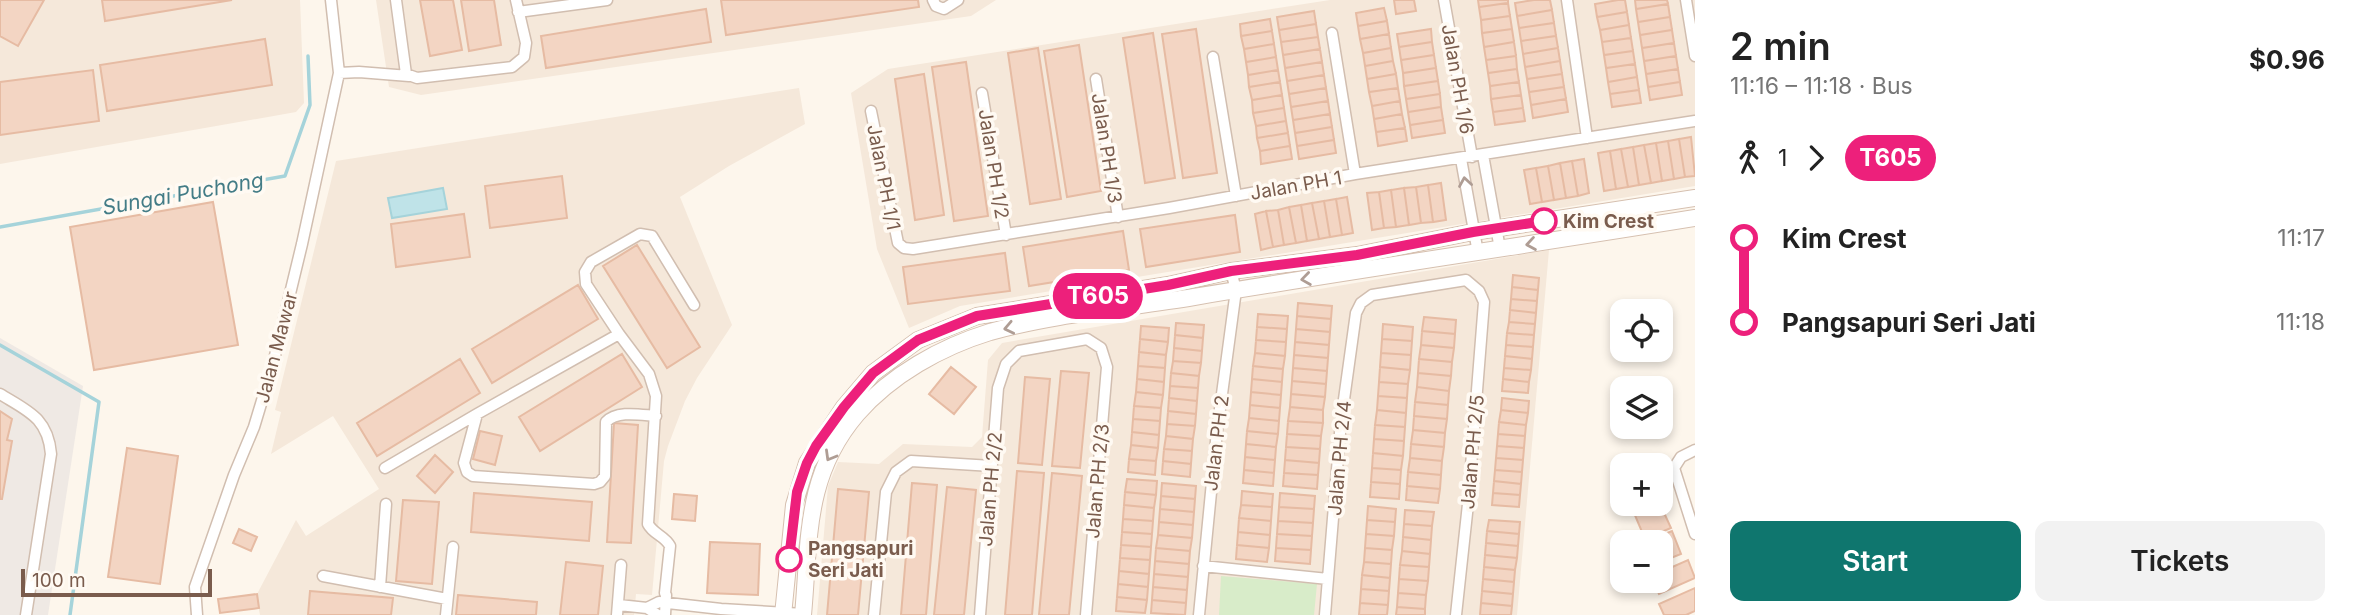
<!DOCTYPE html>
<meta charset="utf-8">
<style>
:root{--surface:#fff;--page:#f2f2f2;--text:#222;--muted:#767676;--accent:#0f766e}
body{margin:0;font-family:Inter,sans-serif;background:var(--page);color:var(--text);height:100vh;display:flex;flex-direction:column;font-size:26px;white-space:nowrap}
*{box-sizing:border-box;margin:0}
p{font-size:23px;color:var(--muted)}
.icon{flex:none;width:38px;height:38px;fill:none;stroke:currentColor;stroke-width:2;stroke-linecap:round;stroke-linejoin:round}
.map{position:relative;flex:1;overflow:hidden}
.details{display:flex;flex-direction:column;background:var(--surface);width:665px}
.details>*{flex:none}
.badge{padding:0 14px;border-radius:23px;font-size:24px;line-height:46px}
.buttons{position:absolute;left:1610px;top:299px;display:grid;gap:14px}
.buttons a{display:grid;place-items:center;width:63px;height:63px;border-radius:14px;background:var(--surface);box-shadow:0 4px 10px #0003;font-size:35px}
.scale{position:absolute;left:21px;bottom:18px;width:191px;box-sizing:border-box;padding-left:7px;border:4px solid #7a5c4d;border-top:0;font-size:19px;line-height:24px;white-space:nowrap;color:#7a5c4d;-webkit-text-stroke:5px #fffaf3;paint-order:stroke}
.map>.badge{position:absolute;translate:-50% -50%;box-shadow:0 0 0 4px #fff}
.legs{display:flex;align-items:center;gap:10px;height:77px;padding:0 35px;font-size:23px}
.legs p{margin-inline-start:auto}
.head{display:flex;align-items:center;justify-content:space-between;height:119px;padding:0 35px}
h1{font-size:38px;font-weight:600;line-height:52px}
.cta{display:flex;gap:14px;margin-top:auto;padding:14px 35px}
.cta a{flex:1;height:80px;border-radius:14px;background:var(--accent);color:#fff;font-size:28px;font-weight:600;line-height:80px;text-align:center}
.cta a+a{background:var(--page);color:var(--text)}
ul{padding:0 35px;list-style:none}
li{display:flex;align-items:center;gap:24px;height:84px;font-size:26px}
li i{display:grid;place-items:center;width:10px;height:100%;margin:0 9px;background:currentColor}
li i::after{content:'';width:18px;height:18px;margin:-9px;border:5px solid;border-radius:50%;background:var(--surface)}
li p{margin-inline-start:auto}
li:first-child i{background:linear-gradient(#0000 50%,currentColor 0)}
li:last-child i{background:linear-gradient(currentColor 50%,#0000 0)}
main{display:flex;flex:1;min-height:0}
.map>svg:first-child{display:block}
.residential{fill:#f5e8da}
.industrial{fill:#efe9e4}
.green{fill:#d8ecc9}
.water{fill:#bfe3e8;stroke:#a5d3da;stroke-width:2}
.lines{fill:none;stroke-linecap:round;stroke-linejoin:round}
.stream{stroke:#a5d3da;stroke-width:3.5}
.building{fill:#f3d5c3;stroke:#e6bba3;stroke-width:2}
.street-casing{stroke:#d1beb0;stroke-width:13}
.secondary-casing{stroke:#d6c0b0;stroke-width:18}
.street{stroke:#fff;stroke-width:10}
.secondary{stroke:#fff;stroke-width:16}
.oneway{stroke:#af9d94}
.line-1-casing{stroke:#fff;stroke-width:16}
.line-1{stroke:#ed207b;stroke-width:10}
.stop-1-dot{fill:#fff;stroke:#ed207b;stroke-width:3.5}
.labels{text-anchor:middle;stroke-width:7;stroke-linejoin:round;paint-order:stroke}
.street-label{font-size:19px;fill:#7a5c4d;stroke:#fffaf3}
.stop-label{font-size:19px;font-weight:bold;fill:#7a5c4d;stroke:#fffaf3;text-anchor:start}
.water-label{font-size:21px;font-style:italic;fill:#437c86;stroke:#fffaf3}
</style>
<main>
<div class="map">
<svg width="1695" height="615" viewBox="0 0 1695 615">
<rect width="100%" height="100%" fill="#fdf6ec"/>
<path class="residential" d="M0,0H300L304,103L296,112L0,164Z
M376,0H996L971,16L421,95L389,87Z
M1330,0H1695V186L960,306L909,328L877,249L851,93L888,69Z
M799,88L805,124L729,166L680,197L732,325L697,378L685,401L668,446L664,461L652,595L636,594L634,615H260L256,596L296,520L306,536L379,489L333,416L271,454L281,412L275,410L336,161Z
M1549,250L1517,615H817L828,486L838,462L879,464L903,444L972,447L982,437L988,360L1002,343Z"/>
<path class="industrial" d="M0,338L83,386L48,615H0Z"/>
<path class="green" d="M1221,576L1317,584L1314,615H1219Z"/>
<path class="water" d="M443,188L447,209L392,218L388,198Z"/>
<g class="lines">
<path class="stream" d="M0,227L285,176L310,105L308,56
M0,345L99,402L70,615"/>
</g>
<path class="building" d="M0,0H44L18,46L0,36Z
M102,0H232L105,21Z
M420,0H453L462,50L430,56Z
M461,0H494L501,45L469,51Z
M721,0H918L919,7L726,35Z
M1394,0H1414L1416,11L1396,14Z
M1478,0H1508V3L1479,7Z
M1534,0H1550L1552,10L1517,16L1515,3Z
M1618,0H1625L1627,12L1597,17L1595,4Z
M1635,0H1667L1668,4L1636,9Z
M1508,3L1510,16L1481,20L1479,7Z
M1668,4L1670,17L1638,22L1636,9Z
M1384,8L1387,21L1358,26L1356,13Z
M706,9L711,42L546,68L541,36Z
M1552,10L1554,23L1519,28L1517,16Z
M1314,11L1316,24L1279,30L1277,17Z
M1627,12L1629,25L1600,30L1597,17Z
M1510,16L1512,29L1482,33L1481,20Z
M1670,17L1672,30L1640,35L1638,22Z
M1270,19L1272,31L1241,36L1240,24Z
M1387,21L1389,34L1360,39L1358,26Z
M1554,23L1556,36L1521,41L1519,28Z
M1316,24L1318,37L1281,42L1279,30Z
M1629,25L1631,38L1602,42L1600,30Z
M1196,29L1217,173L1183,178L1162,34Z
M1431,29L1432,42L1399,47L1397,34Z
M1512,29L1514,42L1484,47L1482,33Z
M1672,30L1674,43L1642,48L1640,35Z
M1272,31L1274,44L1244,49L1241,36Z
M1153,33L1175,178L1145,183L1123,38Z
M1389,34L1391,48L1363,53L1360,39Z
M1556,36L1558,48L1523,54L1521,41Z
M1318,37L1320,49L1283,55L1281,42Z
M1631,38L1633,51L1604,55L1602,42Z
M265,39L272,85L107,111L100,65Z
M1432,42L1434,55L1401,60L1399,47Z
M1514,42L1516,56L1486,60L1484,47Z
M1674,43L1676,56L1644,61L1642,48Z
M1274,44L1276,57L1246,62L1244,49Z
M1079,45L1101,191L1067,197L1044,51Z
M1038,48L1061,199L1030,204L1008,53Z
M1391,48L1393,61L1365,66L1363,53Z
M1558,48L1560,61L1525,67L1523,54Z
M1320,49L1322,62L1285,68L1283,55Z
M1633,51L1635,64L1606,68L1604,55Z
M1434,55L1436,68L1403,73L1401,60Z
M1516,56L1517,69L1488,73L1486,60Z
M1676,56L1678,69L1646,74L1644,61Z
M1276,57L1278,70L1248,75L1246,62Z
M1393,61L1396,74L1367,79L1365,66Z
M1560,61L1562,74L1527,79L1525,67Z
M966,62L988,216L954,221L932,67Z
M1322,62L1324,75L1287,81L1285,68Z
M1635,64L1637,77L1608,82L1606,68Z
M1436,68L1438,81L1404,86L1403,73Z
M1517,69L1519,82L1490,86L1488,73Z
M1678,69L1680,82L1648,87L1646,74Z
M93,70L99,121L0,135V82Z
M1278,70L1280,82L1249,87L1248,75Z
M924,74L944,215L915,220L895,79Z
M1396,74L1398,88L1369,92L1367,79Z
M1562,74L1564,87L1529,92L1527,79Z
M1324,75L1326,88L1289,94L1287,81Z
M1637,77L1639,90L1610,94L1608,82Z
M1438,81L1440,94L1406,99L1404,86Z
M1280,82L1282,95L1252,100L1249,87Z
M1519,82L1521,95L1491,99L1490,86Z
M1680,82L1682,95L1650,100L1648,87Z
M1564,87L1566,99L1531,105L1529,92Z
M1326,88L1328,101L1291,107L1289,94Z
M1398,88L1400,101L1372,106L1369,92Z
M1639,90L1641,103L1612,107L1610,94Z
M1440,94L1441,107L1408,112L1406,99Z
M1282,95L1284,108L1253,113L1252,100Z
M1521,95L1523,108L1493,112L1491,99Z
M1566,99L1568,112L1533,118L1531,105Z
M1328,101L1330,114L1293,120L1291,107Z
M1400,101L1402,114L1374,119L1372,106Z
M1441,107L1443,120L1410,125L1408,112Z
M1284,108L1286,121L1256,126L1253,113Z
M1523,108L1525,121L1495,125L1493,112Z
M1330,114L1332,127L1295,133L1293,120Z
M1402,114L1405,128L1376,132L1374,119Z
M1443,120L1445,133L1412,138L1410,125Z
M1286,121L1288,133L1257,138L1256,126Z
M1332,127L1334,140L1297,146L1295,133Z
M1405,128L1407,141L1378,146L1376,132Z
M1288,133L1290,146L1260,151L1257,138Z
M1691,137L1695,176L1685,177L1679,139Z
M1679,139L1685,177L1674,179L1668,141Z
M1334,140L1336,153L1299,159L1297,146Z
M1668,141L1674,179L1662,181L1656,143Z
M1656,143L1662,181L1651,183L1644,145Z
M1644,145L1651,183L1639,185L1633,147Z
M1290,146L1292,159L1261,164L1260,151Z
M1633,147L1639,185L1628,187L1621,149Z
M1621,149L1628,187L1616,189L1610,151Z
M1610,151L1616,189L1604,191L1598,153Z
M1584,159L1589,193L1578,196L1572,161Z
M1572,161L1578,196L1566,198L1560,163Z
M1560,163L1566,198L1554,200L1548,166Z
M1548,166L1554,200L1542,202L1536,168Z
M1536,168L1542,202L1530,204L1524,170Z
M562,176L567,218L490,228L485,186Z
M1441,183L1446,220L1433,222L1428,185Z
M1428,185L1433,222L1421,223L1416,187Z
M1416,187L1421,223L1409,225L1404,188Z
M1404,188L1409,225L1396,227L1391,190Z
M1391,190L1396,227L1384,228L1379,192Z
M1379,192L1384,228L1372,230L1367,193Z
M1347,197L1353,233L1342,235L1336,199Z
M1336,199L1342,235L1330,237L1324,201Z
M1324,201L1330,237L1319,239L1312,203Z
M213,202L238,345L94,370L70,227Z
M1312,203L1319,239L1307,241L1301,205Z
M1301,205L1307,241L1296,243L1289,207Z
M1289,207L1296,243L1284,245L1278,210Z
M1278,210L1284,245L1273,247L1266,211Z
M1266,211L1273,247L1261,250L1255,214Z
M464,214L470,257L396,267L391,224Z
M1235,215L1240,252L1146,267L1140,229Z
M1123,231L1129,270L1029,286L1023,247Z
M637,245L700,347L667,368L603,266Z
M1005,253L1010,291L908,304L903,267Z
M1513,275L1539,278L1538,290L1512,287Z
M578,285L598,319L492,383L472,349Z
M1512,287L1538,290L1537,301L1511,299Z
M1511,299L1537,301L1536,313L1510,310Z
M1298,303L1332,306L1331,319L1297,316Z
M1510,310L1536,313L1535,324L1509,322Z
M1258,314L1288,316L1287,329L1257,327Z
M1297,316L1331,319L1330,332L1296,329Z
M1424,317L1456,320L1455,334L1422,331Z
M1509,322L1535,324L1534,335L1507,333Z
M1176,323L1204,325L1203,338L1175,335Z
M1383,324L1413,327L1412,341L1382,339Z
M1141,326L1169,328L1168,342L1140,339Z
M1257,327L1287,329L1286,342L1256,340Z
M1296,329L1330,332L1329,345L1295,342Z
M1422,331L1455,334L1454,348L1421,345Z
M1507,333L1534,335L1533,347L1506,345Z
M1175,335L1203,338L1202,351L1174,348Z
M1140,339L1168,342L1166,355L1139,352Z
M1382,339L1412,341L1411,355L1381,353Z
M1256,340L1286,342L1285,356L1255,353Z
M1295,342L1329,345L1328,358L1294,355Z
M1421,345L1454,348L1452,362L1419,359Z
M1506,345L1533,347L1532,359L1505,356Z
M1174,348L1202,351L1201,363L1173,361Z
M1139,352L1166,355L1165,368L1138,366Z
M1255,353L1285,356L1283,369L1253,366Z
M1381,353L1411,355L1410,370L1380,367Z
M622,354L642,387L540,451L519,417Z
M1294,355L1328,358L1327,371L1293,368Z
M1505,356L1532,359L1531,370L1504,368Z
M460,359L480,393L377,456L357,423Z
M1419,359L1452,362L1451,376L1418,373Z
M1173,361L1201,363L1199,376L1171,373Z
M1138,366L1165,368L1164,382L1137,379Z
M1253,366L1283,369L1282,382L1252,379Z
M951,367L976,387L954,414L929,394Z
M1380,367L1410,370L1408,384L1379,382Z
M1293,368L1327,371L1326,384L1292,381Z
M1504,368L1531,370L1529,382L1503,379Z
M1061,371L1089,373L1080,468L1052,466Z
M1171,373L1199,376L1198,388L1170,386Z
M1418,373L1451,376L1449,391L1417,387Z
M1025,377L1050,379L1042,465L1018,463Z
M1137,379L1164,382L1163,395L1136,392Z
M1252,379L1282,382L1281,395L1251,392Z
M1503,379L1529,382L1528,393L1502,391Z
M1292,381L1326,384L1325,397L1291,394Z
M1379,382L1408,384L1407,398L1378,396Z
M1170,386L1198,388L1197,401L1169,398Z
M1417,387L1449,391L1448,405L1415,402Z
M1136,392L1163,395L1161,408L1134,406Z
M1251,392L1281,395L1280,408L1250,405Z
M1291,394L1325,397L1323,410L1290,407Z
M1378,396L1407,398L1406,413L1377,410Z
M1169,398L1197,401L1196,414L1168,411Z
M1502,398L1529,401L1528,413L1501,410Z
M1415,402L1448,405L1447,419L1414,416Z
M1250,405L1280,408L1279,421L1249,418Z
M1134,406L1161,408L1160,421L1133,419Z
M1290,407L1323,410V423L1288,421Z
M1377,410L1406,413L1405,427L1375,425Z
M1501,410L1528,413L1526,425L1499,422Z
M0,411L12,419L7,440L12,441L2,499H0Z
M1168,411L1196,414L1195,426L1167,424Z
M1414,416L1447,419L1445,433L1413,430Z
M1249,418L1279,421L1278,434L1247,431Z
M1133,419L1160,421L1159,435L1132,432Z
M1288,421L1323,423L1321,436L1287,434Z
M1499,422L1526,425L1525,436L1498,434Z
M614,423L638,425L631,543L607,542Z
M1167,424L1195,426L1193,439L1166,436Z
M1375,425L1405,427L1404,441L1374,439Z
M1413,430L1445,433L1444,447L1411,444Z
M480,431L502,436L495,465L473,459Z
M1247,431L1278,434L1276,447L1246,444Z
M1132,432L1159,435L1158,448L1131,445Z
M1287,434L1321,436L1320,449L1286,447Z
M1498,434L1525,436L1524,448L1497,446Z
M1166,436L1193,439L1192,451L1164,449Z
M1374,439L1404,441L1403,456L1373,453Z
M1246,444L1276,447L1275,460L1245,457Z
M1411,444L1444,447L1442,461L1410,458Z
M1131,445L1158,448L1156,461L1129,459Z
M1497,446L1524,448L1523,460L1496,458Z
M1286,447L1320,449L1319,463L1285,460Z
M127,448L178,456L160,584L108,577Z
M1164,449L1192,451L1191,464L1163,461Z
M1373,453L1403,456L1401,470L1372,468Z
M435,455L453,472L435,493L417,476Z
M1245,457L1275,460L1274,473L1244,470Z
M1410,458L1442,461L1441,475L1408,472Z
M1496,458L1523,460L1522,472L1495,470Z
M1129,459L1156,461L1155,475L1128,472Z
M1285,460L1319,463L1318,475L1284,473Z
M1163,461L1191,464L1190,477L1162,474Z
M1661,464L1672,487L1661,492V466H1657Z
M1372,468L1401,470L1400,484L1371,482Z
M1244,470L1274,473L1273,486L1243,483Z
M1495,470L1522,472L1521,484L1494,481Z
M1017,471L1044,473L1032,615H1005Z
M1408,472L1441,475L1440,489L1407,486Z
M1052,473L1082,476L1069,615H1039Z
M1284,473L1318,475L1317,489L1283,486Z
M1127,479L1157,481L1156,495L1125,492Z
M1494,481L1521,484L1520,495L1493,493Z
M1371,482L1400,484L1399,499L1370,497Z
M912,483L937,485L926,615H901Z
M1162,483L1196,486L1195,499L1161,496Z
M1407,486L1440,489L1438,503L1406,500Z
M947,487L976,490L964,615H934Z
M838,489L869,492L858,615H827Z
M1242,491L1273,494L1272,507L1241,505Z
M1125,492L1156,495L1154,508L1124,505Z
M474,493L592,502L589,541L471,532Z
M1280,493L1315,496L1314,509L1279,507Z
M1493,493L1520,495L1519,507L1492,505Z
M674,494L697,496L695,521L672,519Z
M1161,496L1195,499L1194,512L1160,509Z
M403,500L439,502L432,584L396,581Z
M1654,504H1660L1671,528L1645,539L1634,513Z
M1124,505L1154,508L1153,521L1123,519Z
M1241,505L1272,507L1271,521L1239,518Z
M1368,506L1396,509L1395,522L1367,520Z
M1279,507L1314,509L1313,523L1278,521Z
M1160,509L1194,512L1193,525L1159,522Z
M1405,510L1434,512L1432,526L1404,524Z
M1239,518L1271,521L1270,535L1238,532Z
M1123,519L1153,521L1152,534L1122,532Z
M1367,520L1395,522L1394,536L1366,534Z
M1489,520L1520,522L1519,534L1487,531Z
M1278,521L1313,523L1312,536L1277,534Z
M1159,522L1193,525L1192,538L1158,535Z
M1404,524L1432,526L1431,540L1403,537Z
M239,529L257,537L251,551L233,543Z
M1487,531L1519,534L1518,546L1486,543Z
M1672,531L1681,554L1661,562V542H1644Z
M1122,532L1152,534L1151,547L1121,545Z
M1238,532L1270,535L1269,548L1237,545Z
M1277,534L1312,536L1311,550L1276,548Z
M1366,534L1394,536L1392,550L1365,548Z
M1158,535L1192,538L1190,551L1156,548Z
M1403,537L1431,540L1430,554L1402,551Z
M710,542L760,544L758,595L707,593Z
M1486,543L1518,546L1517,558L1485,555Z
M1121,545L1151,547L1150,560L1120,558Z
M1237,545L1269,548L1267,562L1236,559Z
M1156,548L1190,551L1189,564L1155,561Z
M1276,548L1311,550L1310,564L1275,561Z
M1365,548L1392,550L1391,564L1364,562Z
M1402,551L1430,554L1429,567L1400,565Z
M1485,555L1517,558L1515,570L1484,567Z
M1120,558L1150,560L1149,574L1119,571Z
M1688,560L1695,578L1659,594L1653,581H1661V572Z
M1155,561L1189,564L1188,577L1154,574Z
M566,562L603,566L598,615H560Z
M1364,562L1391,564L1390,578L1362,575Z
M1400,565L1429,567L1428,581L1399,579Z
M1484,567L1515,570L1514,582L1483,579Z
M1119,571L1149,574L1148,587L1118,584Z
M1154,574L1188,577L1187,590L1153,587Z
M1362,575L1390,578L1389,591L1361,589Z
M1399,579L1428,581L1426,595L1398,593Z
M1483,579L1514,582L1513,594L1482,591Z
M1118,584L1148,587L1147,600L1117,597Z
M1153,587L1187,590L1186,603L1152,600Z
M1695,588V611L1686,615H1664L1659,604Z
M1361,589L1389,591L1388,605L1360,603Z
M310,591L393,598L391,615H308Z
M1482,591L1513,594L1512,606L1481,603Z
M1398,593L1426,595L1425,609L1397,607Z
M257,594L259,608L220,613L218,599Z
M458,595L537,602L536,615H456Z
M1117,597L1147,600L1145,613L1116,611Z
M1152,600L1186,603L1185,615L1151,613Z
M1360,603L1388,605L1387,615H1359Z
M1481,603L1512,606L1511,615H1480Z
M1397,607L1425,609V615H1396Z"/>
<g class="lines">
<g class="street-casing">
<path id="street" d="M396,0L406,74L417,78L512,67L524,57L526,43L516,0
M933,0L936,6L944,9L958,0
M1444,0L1472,157
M1567,0L1587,138
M1686,0L1695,56
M518,12L607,0
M1332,33L1355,174
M1213,57L1236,196
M339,73L359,72L409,76
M1096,79L1118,217
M982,93L1006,235
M871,111L898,243L904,248L913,249L1169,208L1355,174L1695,121
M1483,155L1500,249
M1461,159L1478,253
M0,394C28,411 48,418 51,454L26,615
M477,414L464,463L467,472L473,476L594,484L600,482L605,476L606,422C617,410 641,415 656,416
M1695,450L1681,457L1674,468L1695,534
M385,468L477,414L619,334
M1203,566L1328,579
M323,576L447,599
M380,587L386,504
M665,593L670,546C665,536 653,534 648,524L656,396L649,374L619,334L586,284L585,272L591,262L640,234L652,236L694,305
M619,605L647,608
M197,615L195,587L234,475L254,427L273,364L302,244L339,73L331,0
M446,615L453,547
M617,615L621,565
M658,615L647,608L659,602L721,609L804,614
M665,615L666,595
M874,615L886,492L896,472L911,461L992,466
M980,615L998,388L1006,364L1019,351L1087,339L1101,348L1107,367L1086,615
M1199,615L1217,431L1236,290L1231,271
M1325,615L1341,421L1356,313L1361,303L1372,295L1466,280L1479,291L1484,302L1468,504L1456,615"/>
</g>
<g class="secondary-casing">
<path id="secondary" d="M783,615L794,505L807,463L844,407L873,373L918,340L977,316L1168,285L1231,271L1357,255L1473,232L1695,198
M803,615C810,539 804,476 857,414C891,375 941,347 990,332C1054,314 1128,308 1194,297C1361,269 1528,245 1695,218"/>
</g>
<use href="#street" class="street"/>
<use href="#secondary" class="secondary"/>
</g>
<defs><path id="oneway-chevron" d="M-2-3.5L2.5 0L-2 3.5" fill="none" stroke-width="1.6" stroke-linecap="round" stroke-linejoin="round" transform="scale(1.75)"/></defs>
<g class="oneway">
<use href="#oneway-chevron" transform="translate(1465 182) rotate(-99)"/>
<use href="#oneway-chevron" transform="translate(1531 244) rotate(171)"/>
<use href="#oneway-chevron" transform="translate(1306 279) rotate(172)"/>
<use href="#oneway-chevron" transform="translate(1009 328) rotate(168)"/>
<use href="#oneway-chevron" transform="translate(830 456) rotate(120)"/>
</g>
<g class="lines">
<g class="line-1-casing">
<path id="line-1" d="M789,559L797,492L807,463L816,446L844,407L873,373L918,340L977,316L1168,285L1231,271L1357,255L1473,232L1544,221"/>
</g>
<use href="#line-1" class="line-1"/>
</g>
<g class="stop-1-dot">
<circle cx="1544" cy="221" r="12"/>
<circle cx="789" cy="559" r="12"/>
</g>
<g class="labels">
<g class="street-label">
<text transform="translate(1458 79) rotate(80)" y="7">Jalan PH 1/6</text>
<text transform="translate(1107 148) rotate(81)" y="7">Jalan PH 1/3</text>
<text transform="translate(994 164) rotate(81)" y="7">Jalan PH 1/2</text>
<text transform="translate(884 177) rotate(79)" y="7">Jalan PH 1/1</text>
<text transform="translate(1296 185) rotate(-10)" y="7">Jalan PH 1</text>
<text transform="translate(276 347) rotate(-75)" y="7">Jalan Mawar</text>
<text transform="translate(1216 443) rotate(-83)" y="7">Jalan PH 2</text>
<text transform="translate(1472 452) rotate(-85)" y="7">Jalan PH 2/5</text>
<text transform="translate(1339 458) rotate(-85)" y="7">Jalan PH 2/4</text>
<text transform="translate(1097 481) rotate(-85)" y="7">Jalan PH 2/3</text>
<text transform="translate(990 489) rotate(-85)" y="7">Jalan PH 2/2</text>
</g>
<g class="stop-label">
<text x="1563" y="228">Kim Crest</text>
<text x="808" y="555">Pangsapuri<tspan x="808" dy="22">Seri Jati</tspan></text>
</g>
<g class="water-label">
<text transform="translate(183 194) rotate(-10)" y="7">Sungai Puchong</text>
</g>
</g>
</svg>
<div class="buttons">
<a><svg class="icon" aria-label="locate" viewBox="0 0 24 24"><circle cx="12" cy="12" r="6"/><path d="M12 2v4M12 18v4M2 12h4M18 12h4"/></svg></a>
<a><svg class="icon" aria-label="layers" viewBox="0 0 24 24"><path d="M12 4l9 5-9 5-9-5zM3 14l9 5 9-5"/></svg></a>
<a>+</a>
<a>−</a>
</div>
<div class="scale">100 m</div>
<b class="badge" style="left:1098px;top:296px;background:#ed207b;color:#fff">T605</b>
</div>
<section class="details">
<div class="head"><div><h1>2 min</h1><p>11:16 – 11:18 · Bus</p></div><b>$0.96</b></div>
<div class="legs"><svg class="icon" aria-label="walk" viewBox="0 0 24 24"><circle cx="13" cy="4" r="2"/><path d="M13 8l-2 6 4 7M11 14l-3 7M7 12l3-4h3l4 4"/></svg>1<svg class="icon" aria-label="forward" viewBox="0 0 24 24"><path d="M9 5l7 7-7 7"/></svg><b class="badge" style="background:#ed207b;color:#fff">T605</b></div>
<ul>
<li><i style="color:#ed207b"></i><b>Kim Crest</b><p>11:17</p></li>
<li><i style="color:#ed207b"></i><b>Pangsapuri Seri Jati</b><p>11:18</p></li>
</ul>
<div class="cta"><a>Start</a><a>Tickets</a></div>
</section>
</main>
